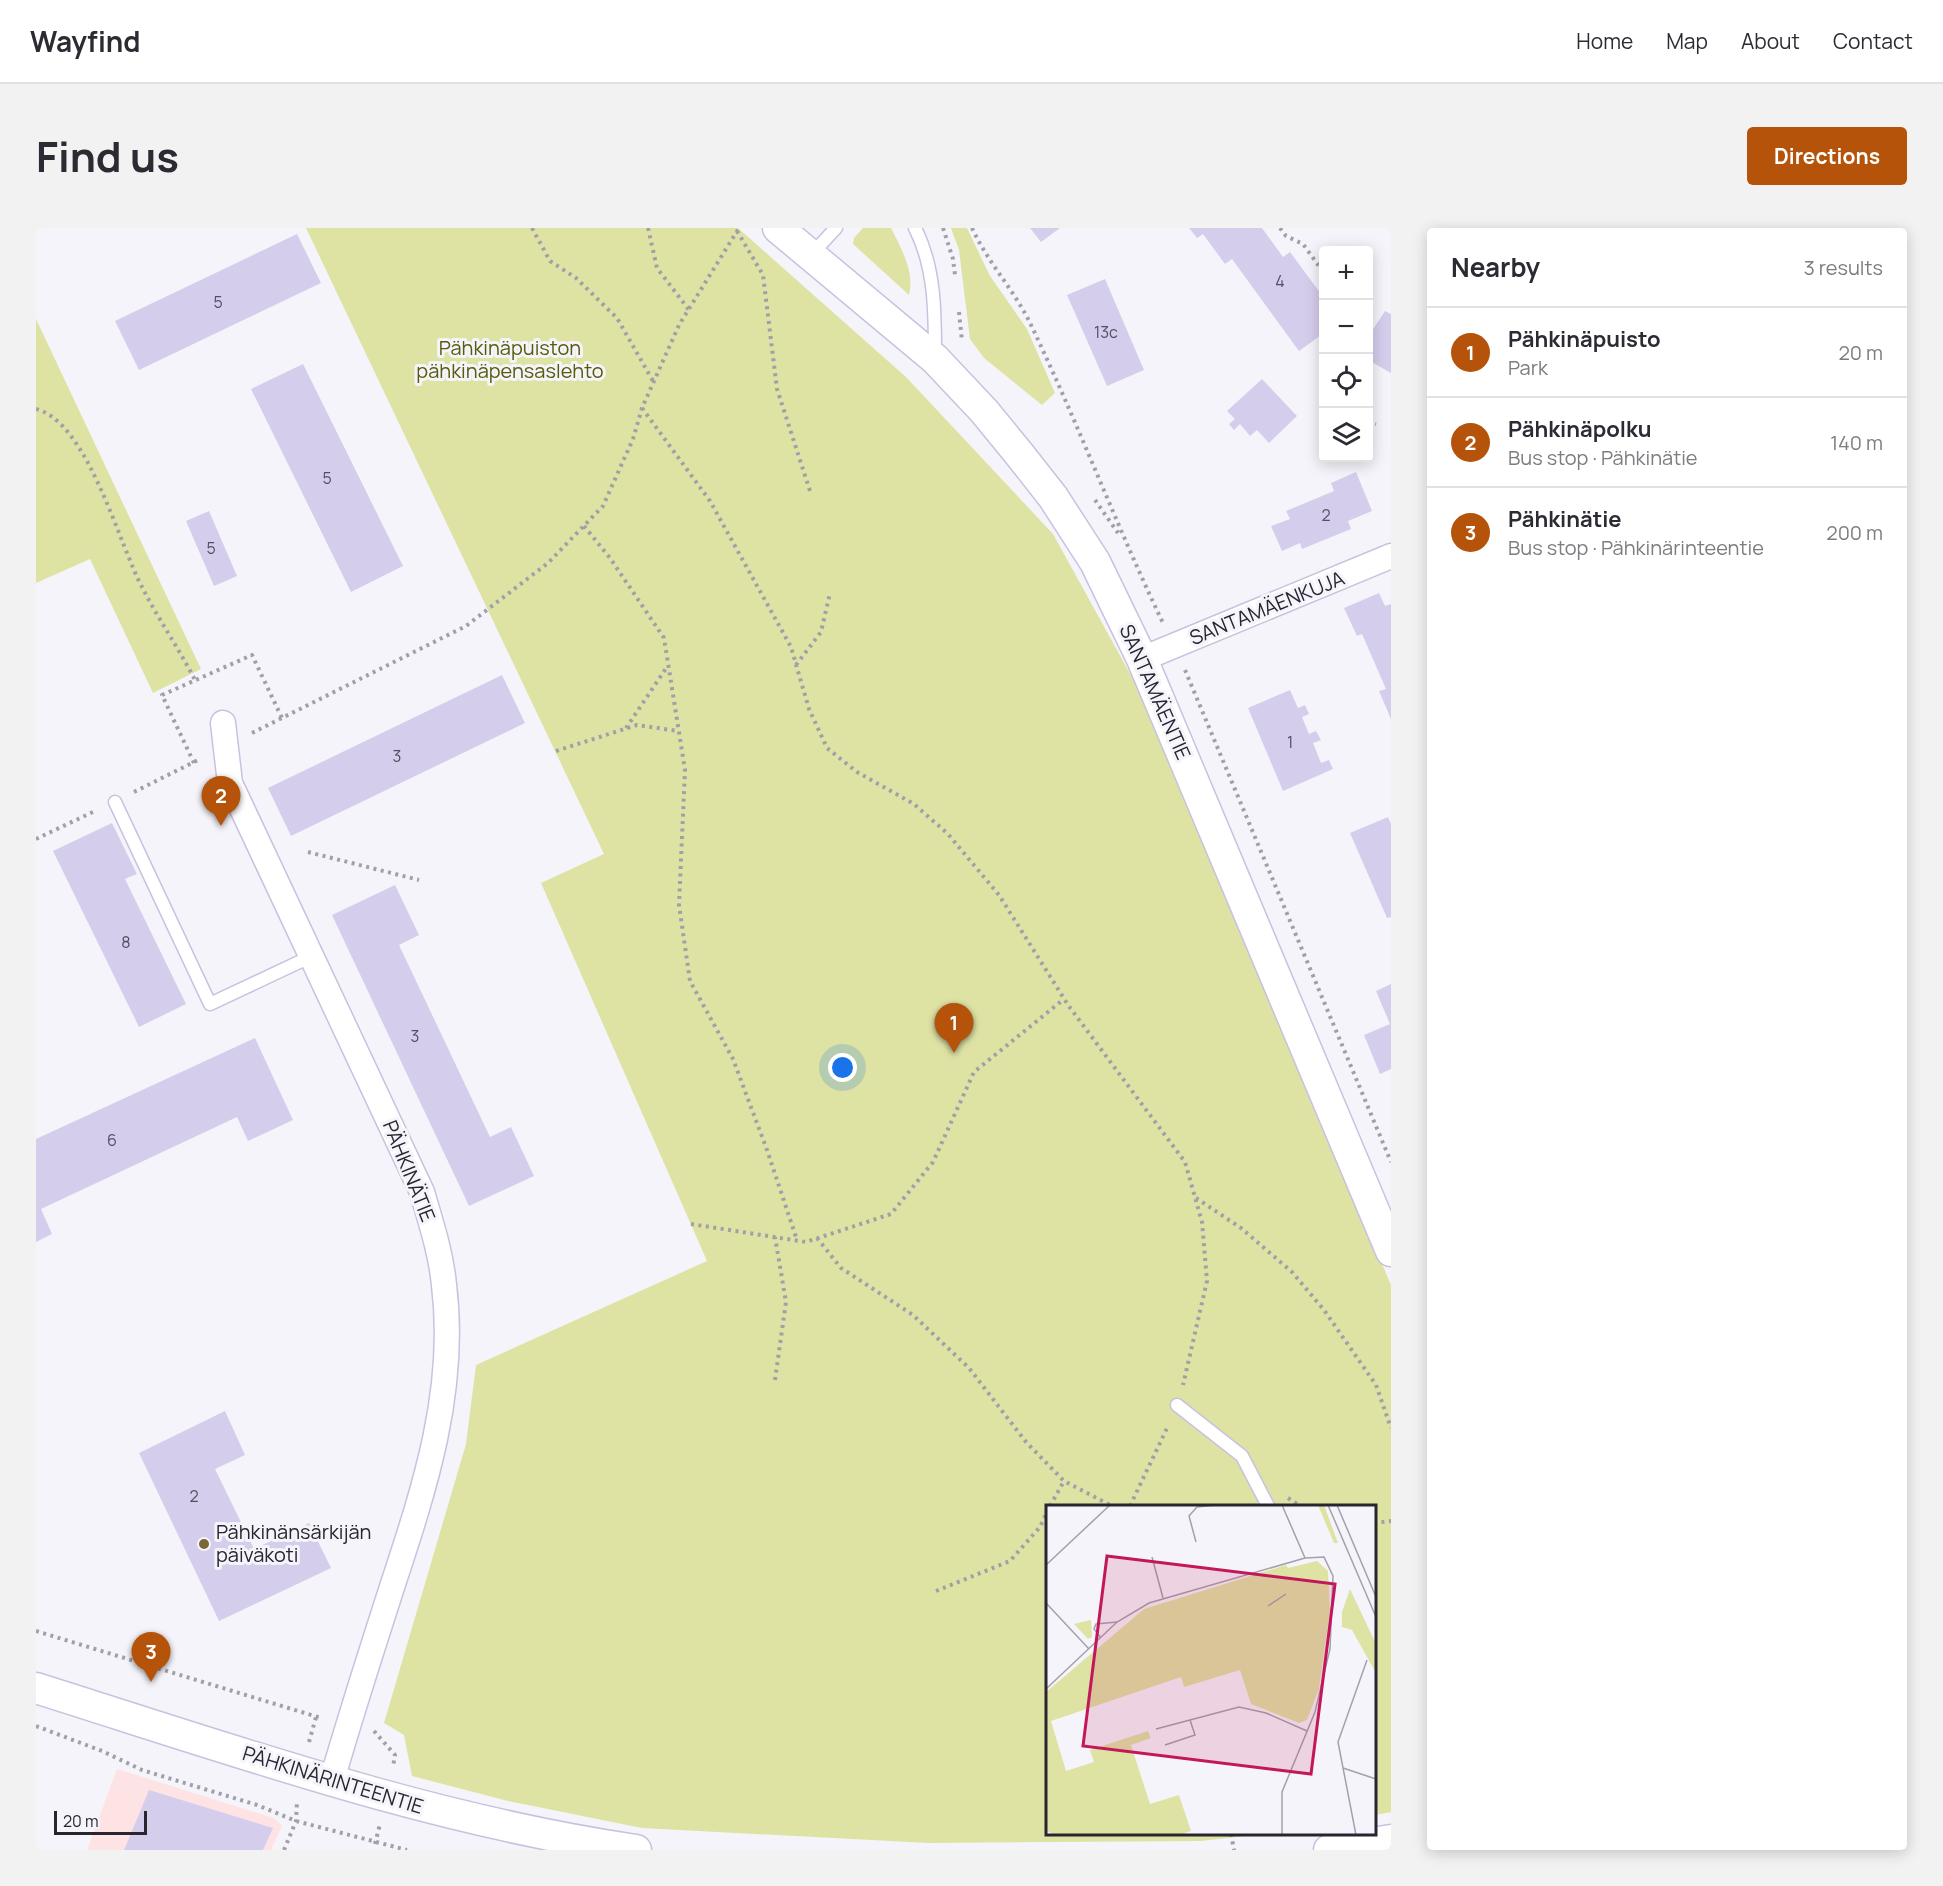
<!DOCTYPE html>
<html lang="en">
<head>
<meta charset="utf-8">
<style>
  :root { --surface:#fff; --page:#f2f2f3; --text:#2b2b33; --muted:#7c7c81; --line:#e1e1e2; --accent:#b45309 }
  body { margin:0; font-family:Manrope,sans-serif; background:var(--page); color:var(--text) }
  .controls { position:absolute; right:18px; top:18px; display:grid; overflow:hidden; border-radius:6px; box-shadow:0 3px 15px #0003 }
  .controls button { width:54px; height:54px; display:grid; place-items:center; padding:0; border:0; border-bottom:2px solid var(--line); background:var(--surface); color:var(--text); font:30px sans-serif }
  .scale { position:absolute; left:18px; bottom:15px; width:93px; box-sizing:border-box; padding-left:6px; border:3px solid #282530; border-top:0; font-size:16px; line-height:21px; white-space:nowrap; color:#282530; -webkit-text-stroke:4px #f5f4fa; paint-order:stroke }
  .you { position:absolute; left:807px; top:840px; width:21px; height:21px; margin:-15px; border:4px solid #fff; border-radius:50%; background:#1a73e8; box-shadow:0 0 0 9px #1a73e833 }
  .badge { display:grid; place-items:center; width:39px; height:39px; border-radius:50%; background:var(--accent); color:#fff; font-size:20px; font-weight:700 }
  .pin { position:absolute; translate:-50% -50px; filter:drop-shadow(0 2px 3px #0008) }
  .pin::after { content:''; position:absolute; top:32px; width:21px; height:18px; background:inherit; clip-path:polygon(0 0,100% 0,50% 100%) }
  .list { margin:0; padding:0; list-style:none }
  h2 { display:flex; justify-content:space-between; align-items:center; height:78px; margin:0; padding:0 24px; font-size:26px }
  h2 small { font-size:20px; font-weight:400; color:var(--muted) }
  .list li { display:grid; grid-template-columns:39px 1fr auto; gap:18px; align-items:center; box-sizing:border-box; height:90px; padding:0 24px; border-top:2px solid var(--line) }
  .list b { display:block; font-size:22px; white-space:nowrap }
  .list p { margin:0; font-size:20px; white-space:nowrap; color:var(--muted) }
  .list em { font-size:20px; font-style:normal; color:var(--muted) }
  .icon { flex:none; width:33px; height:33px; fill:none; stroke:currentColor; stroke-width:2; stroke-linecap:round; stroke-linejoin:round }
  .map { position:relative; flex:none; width:1355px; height:1622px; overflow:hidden; border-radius:6px }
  header { display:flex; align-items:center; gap:36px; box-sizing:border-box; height:84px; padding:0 30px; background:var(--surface); border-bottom:2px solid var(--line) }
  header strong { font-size:28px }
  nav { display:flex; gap:33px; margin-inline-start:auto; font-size:21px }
  .intro { display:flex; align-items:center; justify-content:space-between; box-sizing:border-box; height:144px; padding:0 36px }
  h1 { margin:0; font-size:42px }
  .button { padding:15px 27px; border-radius:6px; background:var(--accent); color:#fff; font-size:21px; font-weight:700 }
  main { display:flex; gap:36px; padding:0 36px }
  aside { flex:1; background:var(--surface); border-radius:6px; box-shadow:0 3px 15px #0003 }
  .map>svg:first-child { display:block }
  .commercial { fill:#fee3e4 }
  .green { fill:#dee3a4 }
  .building { fill:#d5cdec }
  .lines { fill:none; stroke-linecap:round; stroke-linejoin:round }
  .service-casing { stroke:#cac1e0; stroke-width:15 }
  .minor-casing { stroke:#cac1e0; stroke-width:27 }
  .tertiary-casing { stroke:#cac1e0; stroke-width:33 }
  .path { stroke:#a1a0a8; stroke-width:4; stroke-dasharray:3 4.5; stroke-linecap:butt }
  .service { stroke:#fff; stroke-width:12 }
  .minor { stroke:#fff; stroke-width:24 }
  .tertiary { stroke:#fff; stroke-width:30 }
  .poi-dot { fill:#796735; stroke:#f5f4fa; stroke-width:2 }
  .labels { text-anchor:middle; stroke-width:6; stroke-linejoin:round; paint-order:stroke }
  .number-label { font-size:16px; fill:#534f5f }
  .park-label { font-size:20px; fill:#585b0c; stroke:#f5f4fa }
  .street-label { font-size:20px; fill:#282530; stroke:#f5f4fa }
  .poi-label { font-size:20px; fill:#282530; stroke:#f5f4fa; text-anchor:start }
  .inset-road { fill:none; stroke:#a3a1a9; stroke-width:1.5 }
  .view { fill:#c2185b; fill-opacity:0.15; stroke:#c2185b; stroke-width:3 }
  .inset-edge { fill:none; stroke:#282530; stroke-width:3 }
</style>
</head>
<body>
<header>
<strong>Wayfind</strong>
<nav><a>Home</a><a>Map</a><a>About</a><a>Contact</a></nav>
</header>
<div class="intro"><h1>Find us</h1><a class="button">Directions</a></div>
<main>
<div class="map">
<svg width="1355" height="1622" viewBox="0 0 1355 1622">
  <rect width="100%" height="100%" fill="#f5f4fa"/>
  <path class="commercial" d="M81 1541 238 1590 246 1598 235 1622H51Z"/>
  <path class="green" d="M270 0H702L870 149 1017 306 1097 451 1355 1057V1584L1339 1587 1338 1278H1011V1606H1228L1165 1613 892 1615 606 1600 472 1573 376 1548 368 1507 348 1495 430 1216 440 1137 671 1033 505 655 568 626Z
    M827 0H855C865 20 879 44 873 67L817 16 818 10Z
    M915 0H931L954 48 991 101 1019 165 1006 177 948 130 934 111 923 22Z
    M0 91 165 441 117 465 54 331 0 355Z"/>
  <path class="building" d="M994 0H1024L1005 14Z
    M1153 0H1226L1247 29 1254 24 1288 70V105L1263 123 1196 31 1189 36 1167 6 1161 10Z
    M261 6 285 55 103 142 79 93Z
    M1069 51 1108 142 1071 158 1031 67Z
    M1349 83 1355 86V145L1332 132V109Z
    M267 136 367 338 315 364 215 161Z
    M1226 151 1261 188 1233 215 1221 202 1214 208 1204 196 1198 202 1193 196 1199 191 1191 183Z
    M1320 244 1336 283 1312 293 1315 301 1266 321 1264 315 1246 323 1235 298 1254 291 1250 283 1298 263 1295 255Z
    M173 283 201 348 178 358 150 293Z
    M1343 365 1349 378 1355 376V491L1343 463 1350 461 1326 406 1321 408 1308 380Z
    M466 447 489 495 255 608 232 560Z
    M1254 462 1262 480 1269 477 1273 486 1266 489 1273 506 1280 503 1285 512 1277 515 1285 535 1293 532 1297 541 1247 563 1212 480Z
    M1352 589 1355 596V689L1351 690 1314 605Z
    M76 595 101 646 89 651 150 776 103 799 17 623Z
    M359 657 383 707 363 717 454 909 475 899 498 948 433 978 296 687Z
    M1355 756V841L1344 846 1328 807 1354 796 1340 763Z
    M219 810 257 892 212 913 201 889 5 981 16 1006 0 1014V911Z
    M189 1183 209 1227 179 1241 218 1321 273 1295 295 1340 183 1393 103 1225Z
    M113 1562 237 1600 227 1622H88Z"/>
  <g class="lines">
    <defs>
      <path id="service" d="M879 0C899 39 899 84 899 127
        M774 28 800 0
        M79 574 174 776 276 728
        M1141 1177 1206 1228 1232 1278"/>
      <path id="minor" d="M1106 431 1355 328
        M187 495 194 555 386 964C395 995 405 1025 408 1057 421 1161 389 1259 357 1356 336 1421 315 1486 296 1552"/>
      <path id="tertiary" d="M742 0 899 131 948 183 984 227 1017 269 1059 334 1106 431 1355 1023
        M0 1460C197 1522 395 1592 600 1622
        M1293 1622 1355 1612"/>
    </defs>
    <use href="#service" class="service-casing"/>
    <use href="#minor" class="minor-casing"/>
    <use href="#tertiary" class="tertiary-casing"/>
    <path class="path" d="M496 0 514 33 540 50 581 90 617 153
      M612 0 621 40 653 82
      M907 0 917 31 919 47
      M936 0C952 35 979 63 995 97 1042 195 1080 297 1127 395
      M1244 0 1250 8 1267 16 1288 45
      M701 3 727 47 741 161 774 263
      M923 84 926 113
      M606 180 674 273 755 419 773 481 791 520 821 544 878 576 912 606 963 667 1032 777 1149 934 1166 994 1171 1053 1147 1157
      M0 181C52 194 83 317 107 361 123 392 143 421 159 452
      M1332 194 1340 196
      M1059 272 1082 305
      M548 298 574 330 628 410 649 542 643 677 654 753 697 831 731 922 761 1012
      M760 437 785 404 794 365
      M1149 442 1355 934
      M590 500 631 439
      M216 505 430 398 512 335 567 278 597 211 606 180 643 97 703 0
      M520 523 601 497 642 503
      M158 535 126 467 216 427 246 490
      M98 564 164 531
      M0 611 59 583
      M272 624 383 652
      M1160 970 1205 1000 1256 1044 1288 1082 1340 1157 1355 1200
      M655 996 770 1014 855 986 897 934 938 844 1028 771
      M781 1010 805 1040 877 1087 933 1140 990 1214 1028 1253 1076 1278
      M739 1152 750 1074 739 1009
      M1252 1270 1264 1278
      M1014 1278 1028 1253
      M1094 1278 1132 1198
      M1338 1295 1355 1293
      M900 1363 974 1333 1004 1299 1011 1284
      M0 1403 285 1490
      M0 1498 66 1523 106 1542 221 1577 260 1593 371 1622
      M338 1503 359 1527 357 1539
      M273 1514 280 1489
      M1195 1606 1198 1622
      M339 1616 344 1596
      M248 1622 260 1593 261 1574"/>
    <use href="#service" class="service"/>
    <use href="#minor" class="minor"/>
    <use href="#tertiary" class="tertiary"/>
  </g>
  <circle class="poi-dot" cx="168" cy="1316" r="6"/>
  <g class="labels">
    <g class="number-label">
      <text x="1244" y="59">4</text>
      <text x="182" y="80">5</text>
      <text x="1070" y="110">13c</text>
      <text x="291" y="256">5</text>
      <text x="1290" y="293">2</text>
      <text x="175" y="326">5</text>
      <text x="1254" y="520">1</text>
      <text x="361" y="534">3</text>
      <text x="90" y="720">8</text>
      <text x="379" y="814">3</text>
      <text x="76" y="918">6</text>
      <text x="158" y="1274">2</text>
    </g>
    <g class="park-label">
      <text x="474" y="127">Pähkinäpuiston<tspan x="474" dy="23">pähkinäpensaslehto</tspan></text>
    </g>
    <g class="street-label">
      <text transform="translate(1231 380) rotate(-22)" y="7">SANTAMÄENKUJA</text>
      <text transform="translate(1119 464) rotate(66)" y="7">SANTAMÄENTIE</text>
      <text transform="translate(373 943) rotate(68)" y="7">PÄHKINÄTIE</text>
      <text transform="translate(297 1552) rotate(17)" y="7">PÄHKINÄRINTEENTIE</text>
    </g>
    <g class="poi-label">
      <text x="180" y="1311">Pähkinänsärkijän<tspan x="180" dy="23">päiväkoti</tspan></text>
    </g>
  </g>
  <g transform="translate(1010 1277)">
    <rect width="330" height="330" fill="#f5f4fa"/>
    <path d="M272 0H278L292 38H288ZM271 56 282 66 284 105 273 184 261 215 253 218 205 199 194 165 138 182 135 172 5 216 20 266 48 257 44 245 102 226 105 233 85 240 104 299 133 290 145 326 133 330H8L0 325V187L98 104 240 60 242 63ZM304 84 330 139V168L306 125 296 122V107ZM45 115 46 132 42 134 28 119Z" fill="#dee3a4"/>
    <path class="inset-road" d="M236 0 259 53M282 0 330 112M291 0 330 92M150 37 143 11 151 2 170 0M106 52 117 93M0 60 64 0M0 98 43 144M222 101 240 89M55 133 48 124 50 119 71 117M0 184 71 117 103 98 259 53 278 52 287 71 284 144 269 207 236 287V330M110 224 193 202 220 208 261 226M119 240 149 230 144 215M297 263 330 274M310 330 292 237 321 155"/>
    <path class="view" d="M61 51 289 79 265 269 37 241Z"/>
    <rect width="330" height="330" class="inset-edge"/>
  </g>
</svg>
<div class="controls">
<button>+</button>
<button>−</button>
<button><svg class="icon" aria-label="locate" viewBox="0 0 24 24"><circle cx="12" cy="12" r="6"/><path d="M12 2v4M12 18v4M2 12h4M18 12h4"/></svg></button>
<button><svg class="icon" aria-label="layers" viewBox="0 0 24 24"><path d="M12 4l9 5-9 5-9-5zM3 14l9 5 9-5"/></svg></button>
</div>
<div class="scale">20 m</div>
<div class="you"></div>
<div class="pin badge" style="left:918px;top:825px">1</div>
<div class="pin badge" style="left:185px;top:598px">2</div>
<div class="pin badge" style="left:115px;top:1454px">3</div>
</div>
<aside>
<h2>Nearby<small>3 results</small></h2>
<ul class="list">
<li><span class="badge">1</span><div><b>Pähkinäpuisto</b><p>Park</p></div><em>20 m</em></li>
<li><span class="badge">2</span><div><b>Pähkinäpolku</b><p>Bus stop · Pähkinätie</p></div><em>140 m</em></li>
<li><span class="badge">3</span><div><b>Pähkinätie</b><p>Bus stop · Pähkinärinteentie</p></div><em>200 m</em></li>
</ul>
</aside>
</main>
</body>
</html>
